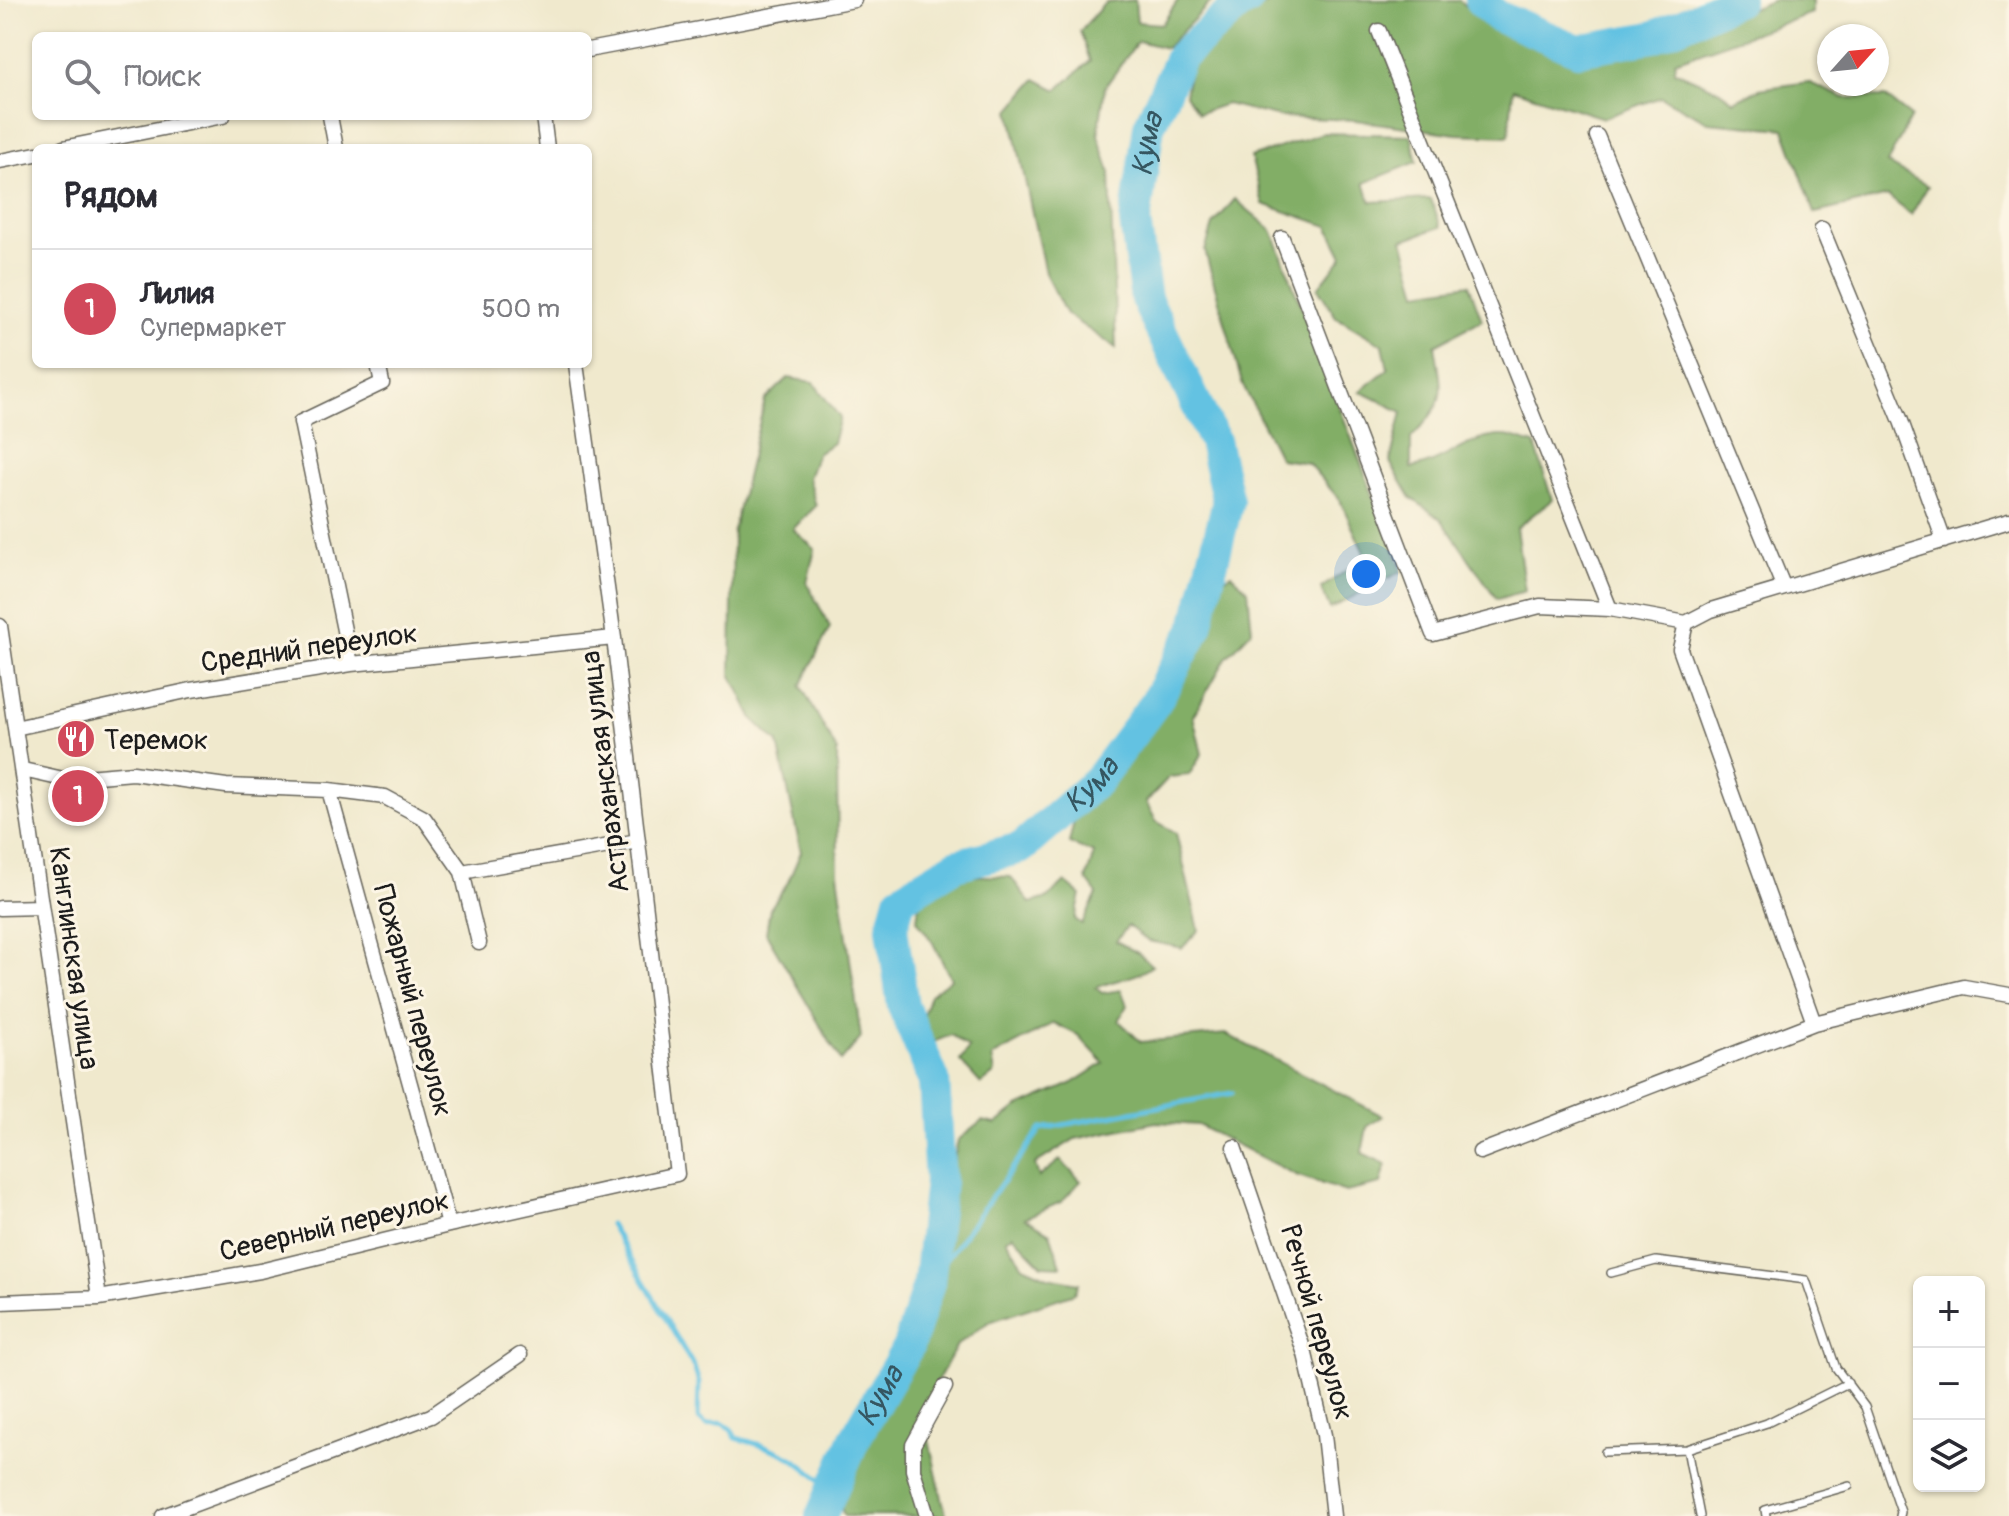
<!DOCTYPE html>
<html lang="ru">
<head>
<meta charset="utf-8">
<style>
  :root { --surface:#fff; --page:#f2f2f3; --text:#2b2b33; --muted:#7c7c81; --line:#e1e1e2; --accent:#d1495b }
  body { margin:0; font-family:Pangolin,sans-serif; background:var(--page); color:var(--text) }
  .controls { position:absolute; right:24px; bottom:24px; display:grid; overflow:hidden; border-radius:12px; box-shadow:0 2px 6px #0004 }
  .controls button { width:72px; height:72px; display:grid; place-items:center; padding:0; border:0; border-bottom:2px solid var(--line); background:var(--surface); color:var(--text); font:40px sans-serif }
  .compass { position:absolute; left:1817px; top:24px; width:72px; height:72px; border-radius:50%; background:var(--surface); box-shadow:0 2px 6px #0004; rotate:63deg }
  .you { position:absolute; left:1366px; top:574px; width:28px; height:28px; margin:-20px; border:6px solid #fff; border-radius:50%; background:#1a73e8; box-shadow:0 0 0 12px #1a73e833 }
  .badge { display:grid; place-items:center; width:52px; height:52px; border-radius:50%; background:var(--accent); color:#fff; font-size:26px; font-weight:700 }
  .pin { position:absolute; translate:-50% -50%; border:4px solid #fff; box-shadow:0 2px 8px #0006 }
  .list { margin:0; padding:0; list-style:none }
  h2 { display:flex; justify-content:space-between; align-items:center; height:104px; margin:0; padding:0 32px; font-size:34px }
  h2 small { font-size:26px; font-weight:400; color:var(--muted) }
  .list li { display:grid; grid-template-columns:52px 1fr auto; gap:24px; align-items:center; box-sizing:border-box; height:120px; padding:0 32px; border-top:2px solid var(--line) }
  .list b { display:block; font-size:30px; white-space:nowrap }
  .list p { margin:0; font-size:26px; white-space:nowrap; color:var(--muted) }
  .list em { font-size:26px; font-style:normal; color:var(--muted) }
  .icon { flex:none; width:44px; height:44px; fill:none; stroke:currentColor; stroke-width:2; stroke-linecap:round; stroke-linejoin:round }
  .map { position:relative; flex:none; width:2009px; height:1516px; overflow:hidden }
  .search { position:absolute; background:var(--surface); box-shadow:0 2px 6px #0004; left:32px; top:32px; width:560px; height:88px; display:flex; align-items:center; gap:20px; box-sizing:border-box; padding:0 28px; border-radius:12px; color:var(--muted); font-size:30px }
  .panel { position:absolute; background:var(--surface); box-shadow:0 2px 6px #0004; left:32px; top:144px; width:560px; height:224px; border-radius:12px }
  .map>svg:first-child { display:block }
  .forest { fill:#82ae66; stroke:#4f6541; stroke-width:2 }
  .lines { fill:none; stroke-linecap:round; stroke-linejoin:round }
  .stream { stroke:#64c2e2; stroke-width:5 }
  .river { stroke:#64c2e2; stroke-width:32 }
  .service-casing { stroke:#66645a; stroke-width:10 }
  .minor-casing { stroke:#66645a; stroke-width:17 }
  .service { stroke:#fff; stroke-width:7 }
  .minor { stroke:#fff; stroke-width:14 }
  .labels { text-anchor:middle; stroke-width:6; stroke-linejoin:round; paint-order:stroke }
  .street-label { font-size:28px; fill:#1c1c1c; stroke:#fcf5e5 }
  .poi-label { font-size:28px; fill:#1c1c1c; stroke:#fcf5e5; text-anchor:start }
  .water-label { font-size:30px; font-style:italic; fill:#355661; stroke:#fcf5e5 }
</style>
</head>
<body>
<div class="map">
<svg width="2009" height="1516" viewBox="0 0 2009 1516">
  <rect width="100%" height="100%" fill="#fcf5e5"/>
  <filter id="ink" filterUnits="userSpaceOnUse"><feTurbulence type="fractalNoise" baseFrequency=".0125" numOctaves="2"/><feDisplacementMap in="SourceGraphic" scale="16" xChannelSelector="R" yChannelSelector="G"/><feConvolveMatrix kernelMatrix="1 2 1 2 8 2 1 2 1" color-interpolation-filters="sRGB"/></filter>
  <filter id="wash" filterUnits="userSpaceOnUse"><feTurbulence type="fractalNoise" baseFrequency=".006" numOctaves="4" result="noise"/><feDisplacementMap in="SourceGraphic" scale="32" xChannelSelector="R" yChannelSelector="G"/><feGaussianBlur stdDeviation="1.8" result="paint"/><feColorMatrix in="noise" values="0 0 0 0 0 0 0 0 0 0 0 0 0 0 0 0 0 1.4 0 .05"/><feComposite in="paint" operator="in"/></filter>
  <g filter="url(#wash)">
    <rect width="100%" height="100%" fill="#f0e9cd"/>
    <path class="forest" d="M1135 0 1137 22 1162 24 1178 0H1213L1166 48 1138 41 1105 87 1098 135 1110 172 1116 348 1066 314 1045 273 1010 110 1036 79 1057 90 1090 61 1080 31 1105 3Z
      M1277 0H1459L1484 23 1578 61 1662 46 1774 0H1812V13L1675 61V71L1718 90 1734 101 1759 89 1808 82 1844 98 1885 97 1911 117 1887 163 1928 186 1911 215 1888 196 1815 213 1784 129 1708 122 1661 97 1603 118 1513 89 1509 136 1456 134 1355 120 1280 117 1226 104 1199 113 1185 95 1191 62 1253 11Z
      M1323 133 1411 135 1417 162 1364 183 1371 202 1431 199 1441 227 1403 240 1418 292 1469 284 1482 320 1435 345C1443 396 1448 399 1411 438V468C1443 464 1471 434 1505 436 1515 437 1526 442 1535 444L1552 500 1516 528 1525 591 1497 599 1441 519 1411 498 1390 462 1402 412 1360 391 1388 369 1383 345 1336 317 1318 288 1343 256 1328 226 1263 204 1251 157Z
      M1235 199 1272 230 1402 571 1330 609 1321 588 1366 557 1340 500 1308 463 1280 459 1242 383 1205 251 1213 225Z
      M788 378 813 382 840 418 833 443 817 454 808 478 816 506 793 529 815 549 807 583 830 627 801 686 837 751 838 873 861 1038 841 1061 766 933 770 909 788 882 801 852 778 743 753 719 731 674 733 531 765 400Z
      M1231 574 1248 590 1252 631 1226 658 1193 716 1202 754 1189 775 1169 777 1146 802 1156 821 1176 833 1199 930 1182 948 1148 941 1128 926 1116 941 1138 953 1152 966C1133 980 1117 978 1096 988L1102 993 1121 990 1127 1005 1119 1021 1141 1042 1226 1034 1383 1116 1367 1127 1362 1153 1386 1164 1381 1184 1346 1192 1296 1175 1198 1125 1156 1122 1075 1139 1035 1164 1039 1177 1060 1160 1081 1181 1061 1202 1025 1218 1050 1233 1061 1266 1042 1265 1013 1235 1006 1239 1023 1266 1048 1277 1079 1283 1075 1293 989 1322 957 1345 922 1409 946 1516H844L841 1508 862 1451 917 1350 936 1288 951 1218 950 1178 958 1140 982 1121 996 1124 1018 1107 1073 1083 1104 1063 1078 1035 1054 1023 992 1057 995 1073 981 1084 960 1061 969 1048 951 1035 933 1042 920 1024 930 995 951 979 933 943 917 920 919 904 960 875 1011 877 1030 903 1048 898 1065 882 1081 895 1075 919 1082 924 1097 894 1086 879 1094 853 1069 843 1074 821 1165 711 1204 641 1218 582Z"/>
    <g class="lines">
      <path class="stream" d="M610 1224 694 1367 699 1383 698 1418 707 1425 722 1423 731 1429 736 1438C785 1451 795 1456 832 1491
        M929 1283 1041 1129 1232 1093"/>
      <g class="river">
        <path d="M1480 0 1497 16 1578 50 1653 37 1738 0"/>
        <path id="s1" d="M821 1516 854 1440 908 1347 929 1283 940 1182 934 1080 903 1006 892 928 900 899 956 865 1021 848 1097 781 1155 703 1197 626 1228 501 1214 441 1146 299 1135 221 1149 126 1181 56 1239 5 1248 0"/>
      </g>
    </g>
  </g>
  <g filter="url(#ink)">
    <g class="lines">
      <defs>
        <path id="service" d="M1611 1273 1656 1261 1806 1280 1836 1368 1865 1407 1901 1512 1900 1516
          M1687 1449 1767 1423 1848 1383
          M1605 1452 1687 1449 1700 1516
          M1766 1516 1765 1510 1849 1486"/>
        <path id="minor" d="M1379 31 1610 609 1686 623
          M588 50 854 0
          M330 116 336 148
          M543 116 547 148
          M1597 136 1784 588
          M63 148 223 116
          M0 161 36 154
          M1822 229 1901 421 1944 541
          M1282 238 1433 634 1540 606 1610 609
          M0 626 99 1298
          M351 664 301 422 382 383 378 364
          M15 728 191 690 351 664 614 638
          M23 770 63 779 133 773 226 786 329 790 385 797 424 818 462 872 638 841
          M329 790 449 1225
          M462 872 479 943
          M0 908 41 907
          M1814 1023 1680 649 1686 623 1711 610 2009 521
          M1234 1147 1305 1354 1324 1435 1333 1516
          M1480 1152 1814 1023 1964 987 2009 995
          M0 1302 99 1298 260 1271 449 1225 677 1174 614 638 576 364
          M163 1516 431 1416 520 1355
          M927 1516 913 1470V1445L945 1387"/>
      </defs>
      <use href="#service" class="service-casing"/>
      <use href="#minor" class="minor-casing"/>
      <use href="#service" class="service"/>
      <use href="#minor" class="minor"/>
    </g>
  </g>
  <defs>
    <symbol id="restaurant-disc" viewBox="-11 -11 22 22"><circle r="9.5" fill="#d1495b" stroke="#fcf5e5"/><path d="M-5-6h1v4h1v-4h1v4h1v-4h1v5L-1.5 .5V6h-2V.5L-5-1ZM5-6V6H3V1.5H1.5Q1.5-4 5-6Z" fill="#fff"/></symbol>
  </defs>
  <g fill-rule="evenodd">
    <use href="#restaurant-disc" x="54" y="717" width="44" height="44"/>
  </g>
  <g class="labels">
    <g class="street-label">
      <text transform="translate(309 647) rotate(-8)" y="10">Средний переулок</text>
      <text transform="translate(604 772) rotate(-97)" y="10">Астраханская улица</text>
      <text transform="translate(75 958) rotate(82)" y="10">Канглинская улица</text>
      <text transform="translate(414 1000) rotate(75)" y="10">Пожарный переулок</text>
      <text transform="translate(334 1225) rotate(-13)" y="10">Северный переулок</text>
      <text transform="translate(1318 1322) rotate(74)" y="10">Речной переулок</text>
    </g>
    <g class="poi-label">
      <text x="104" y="749">Теремок</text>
    </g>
    <g class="water-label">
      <text dy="10" stroke="none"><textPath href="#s1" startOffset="1574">Кума</textPath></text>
      <text dy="10" stroke="none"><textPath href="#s1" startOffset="878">Кума</textPath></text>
      <text dy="10" stroke="none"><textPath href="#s1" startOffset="134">Кума</textPath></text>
    </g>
  </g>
</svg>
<div class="controls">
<button>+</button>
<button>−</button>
<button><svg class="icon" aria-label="layers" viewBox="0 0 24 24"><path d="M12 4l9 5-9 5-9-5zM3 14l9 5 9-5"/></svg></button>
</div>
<svg class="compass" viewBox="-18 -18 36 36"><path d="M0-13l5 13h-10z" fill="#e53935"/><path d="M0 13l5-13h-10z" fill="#7c7c81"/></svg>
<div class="you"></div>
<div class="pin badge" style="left:78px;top:796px">1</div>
<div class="search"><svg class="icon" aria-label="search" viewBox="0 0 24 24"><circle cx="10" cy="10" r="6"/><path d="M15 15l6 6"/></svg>Поиск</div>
<section class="panel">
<h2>Рядом<small></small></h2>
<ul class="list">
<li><span class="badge">1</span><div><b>Лилия</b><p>Супермаркет</p></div><em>500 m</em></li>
</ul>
</section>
</div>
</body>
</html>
